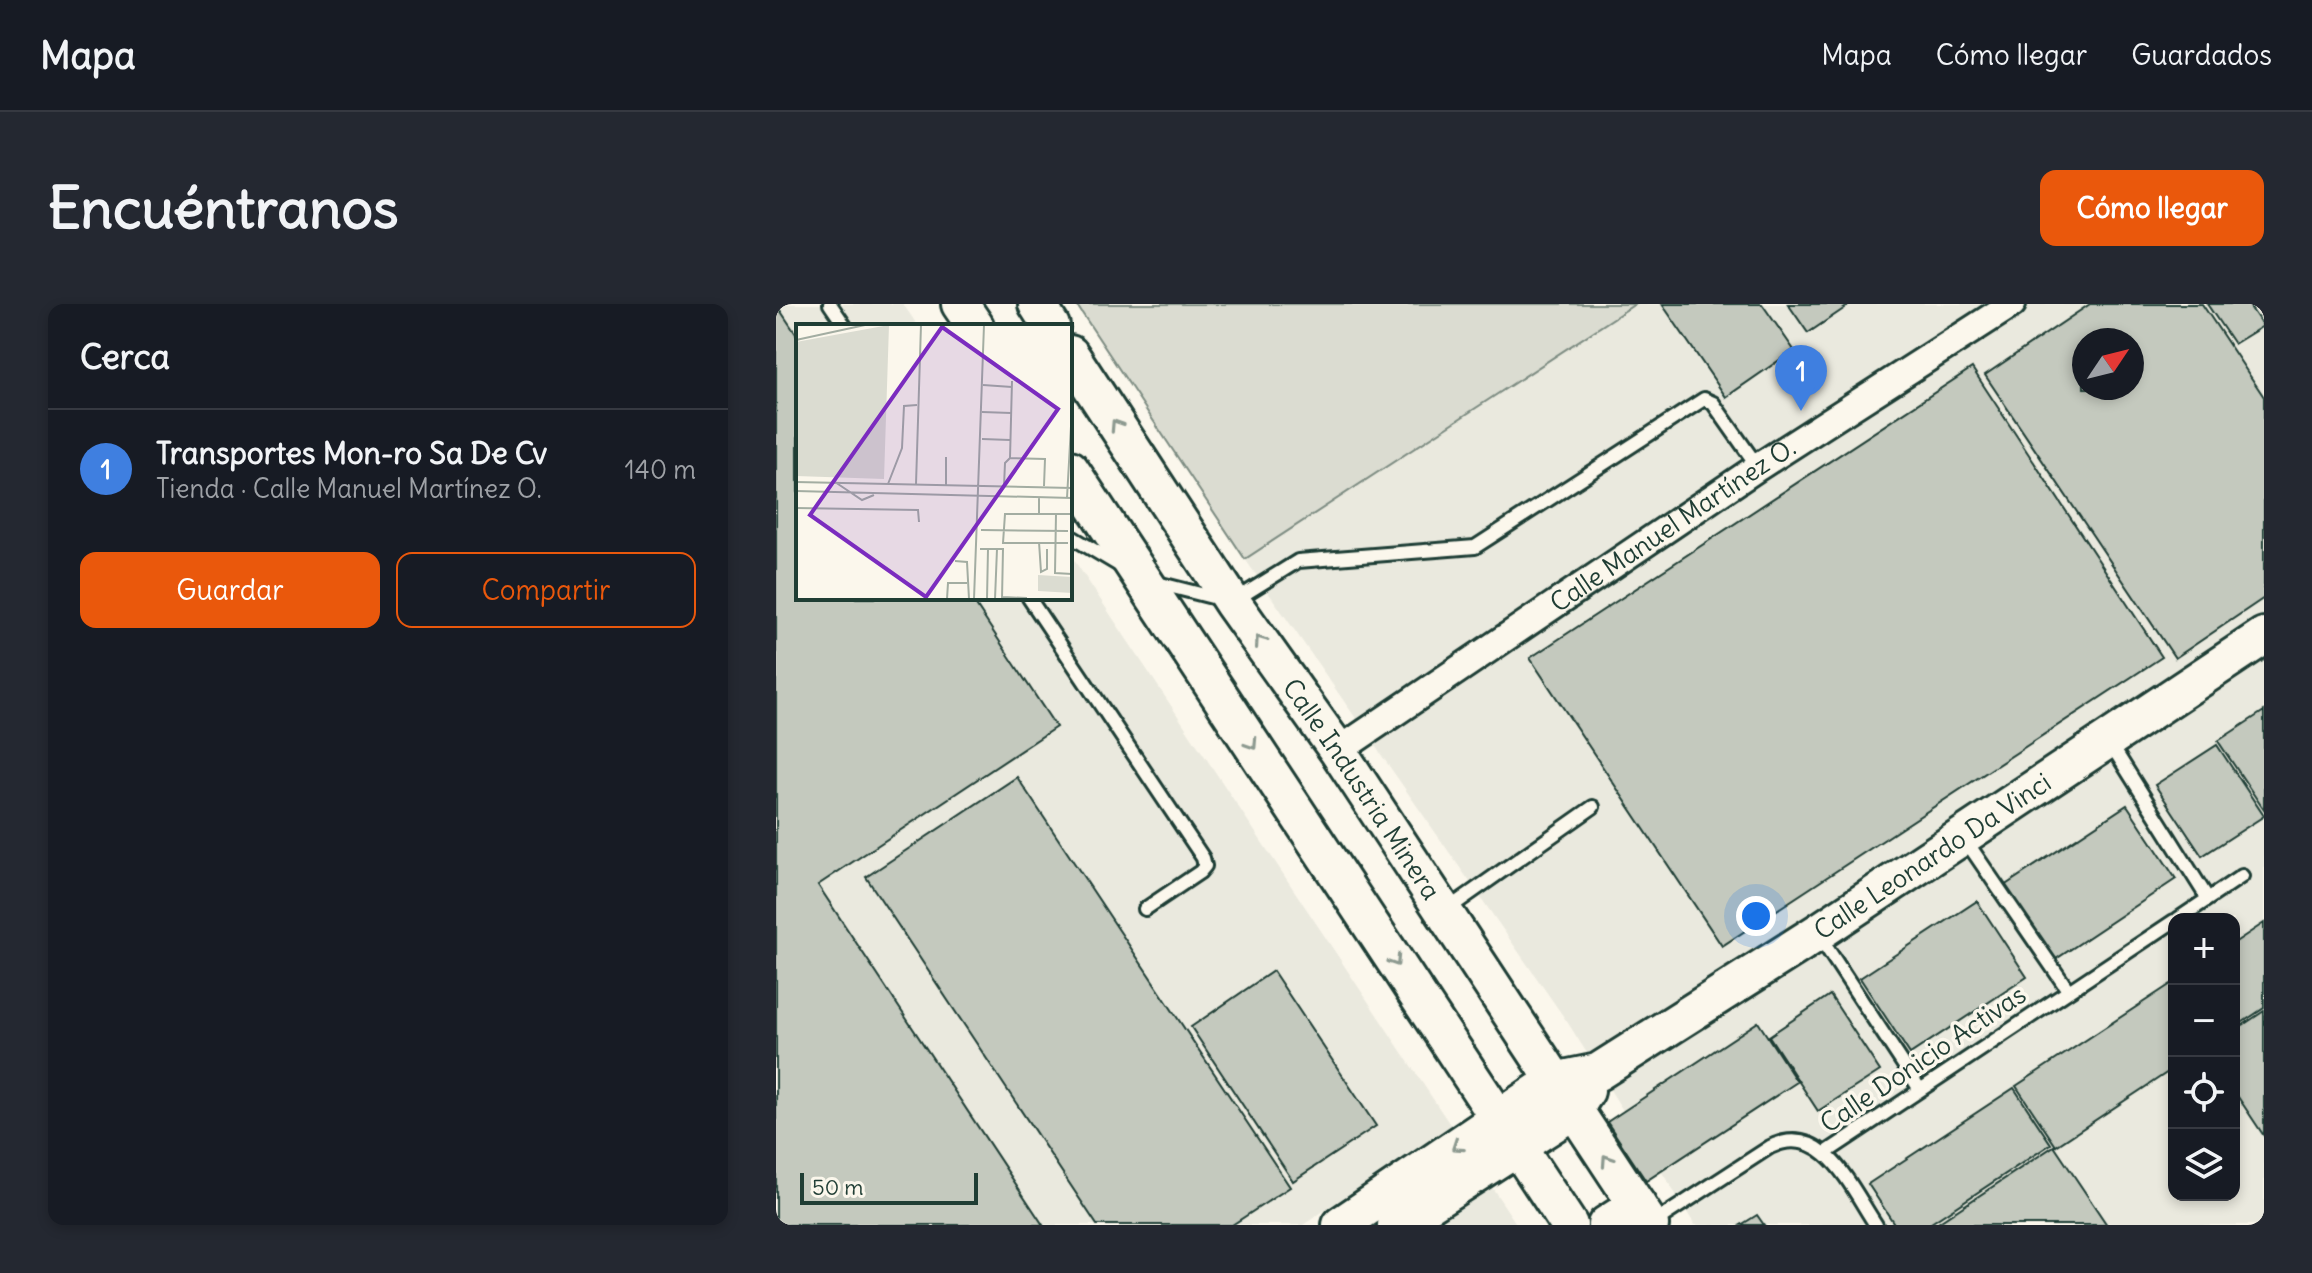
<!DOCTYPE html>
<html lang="es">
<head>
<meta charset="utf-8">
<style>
  :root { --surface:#171b24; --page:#242831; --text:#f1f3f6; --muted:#9ea1a6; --line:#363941; --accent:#ea580c }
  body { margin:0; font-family:Delius,sans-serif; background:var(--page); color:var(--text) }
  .controls { position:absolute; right:24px; bottom:24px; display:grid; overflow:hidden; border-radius:16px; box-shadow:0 4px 12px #0003 }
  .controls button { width:72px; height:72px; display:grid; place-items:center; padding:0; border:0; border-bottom:2px solid var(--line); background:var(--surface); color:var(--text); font:40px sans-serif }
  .compass { position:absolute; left:1296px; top:24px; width:72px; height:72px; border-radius:50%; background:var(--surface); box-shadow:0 4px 12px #0003; rotate:55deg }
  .scale { position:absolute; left:24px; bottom:20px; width:178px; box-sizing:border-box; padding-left:8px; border:4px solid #1f3d34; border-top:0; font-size:22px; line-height:28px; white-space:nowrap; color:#1f3d34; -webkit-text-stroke:6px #fbf7ec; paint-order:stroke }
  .you { position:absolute; left:980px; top:612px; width:28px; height:28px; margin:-20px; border:6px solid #fff; border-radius:50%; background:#1a73e8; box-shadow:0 0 0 12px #1a73e833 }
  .badge { display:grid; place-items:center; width:52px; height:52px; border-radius:50%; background:var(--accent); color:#fff; font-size:26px; font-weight:700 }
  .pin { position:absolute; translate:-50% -66px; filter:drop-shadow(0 2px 4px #0008) }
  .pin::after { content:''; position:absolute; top:42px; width:28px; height:24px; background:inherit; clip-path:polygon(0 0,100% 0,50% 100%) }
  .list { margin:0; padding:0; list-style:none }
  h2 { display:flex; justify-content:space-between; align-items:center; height:104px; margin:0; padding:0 32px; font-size:34px }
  h2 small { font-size:26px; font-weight:400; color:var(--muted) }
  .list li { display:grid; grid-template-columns:52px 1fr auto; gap:24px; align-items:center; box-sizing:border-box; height:120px; padding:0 32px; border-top:2px solid var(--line) }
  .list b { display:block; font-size:30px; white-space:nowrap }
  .list p { margin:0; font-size:26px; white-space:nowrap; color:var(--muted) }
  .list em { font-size:26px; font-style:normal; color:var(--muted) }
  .actions { display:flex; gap:16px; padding:24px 32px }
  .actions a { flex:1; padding:18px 0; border:2px solid var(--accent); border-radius:16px; text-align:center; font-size:28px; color:var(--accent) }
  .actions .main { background:var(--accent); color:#fff }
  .icon { flex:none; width:44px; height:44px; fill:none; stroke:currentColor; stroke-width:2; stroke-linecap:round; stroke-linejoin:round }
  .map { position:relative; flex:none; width:1488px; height:921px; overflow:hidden; border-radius:16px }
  header { display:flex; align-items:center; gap:48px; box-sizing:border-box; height:112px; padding:0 40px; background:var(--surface); border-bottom:2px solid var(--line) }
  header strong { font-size:38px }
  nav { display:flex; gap:44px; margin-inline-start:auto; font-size:28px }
  .intro { display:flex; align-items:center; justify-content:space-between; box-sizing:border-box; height:192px; padding:0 48px }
  h1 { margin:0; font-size:56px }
  .button { padding:20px 36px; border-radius:16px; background:var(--accent); color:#fff; font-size:28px; font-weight:700 }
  main { display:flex; gap:48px; padding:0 48px }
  aside { flex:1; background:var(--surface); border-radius:16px; box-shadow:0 4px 12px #0003 }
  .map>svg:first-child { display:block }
  .built { fill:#eae9de; fill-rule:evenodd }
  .green { fill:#dbdcd1; stroke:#7d8c82; stroke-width:2 }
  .building { fill:#c4c9be; stroke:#1f3d34; stroke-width:2; fill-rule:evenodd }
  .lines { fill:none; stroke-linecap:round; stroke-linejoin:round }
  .lane-casing { stroke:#1f3d34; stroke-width:18 }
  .street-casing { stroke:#1f3d34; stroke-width:32 }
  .secondary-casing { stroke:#1f3d34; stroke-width:42 }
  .lane { stroke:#fbf7ec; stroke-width:12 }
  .street { stroke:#fbf7ec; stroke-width:26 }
  .secondary { stroke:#fbf7ec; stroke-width:36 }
  .oneway { stroke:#8d9a90 }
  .labels { text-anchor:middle; stroke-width:7; stroke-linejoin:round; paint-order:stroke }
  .street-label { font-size:26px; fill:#1f3d34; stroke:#fbf7ec }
  .inset-road { fill:none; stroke:#a3ada2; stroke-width:2 }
  .view { fill:#7b2cbf; fill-opacity:0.15; stroke:#7b2cbf; stroke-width:4 }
  .inset-edge { fill:none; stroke:#1f3d34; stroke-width:4 }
</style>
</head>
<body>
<header>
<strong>Mapa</strong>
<nav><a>Mapa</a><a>Cómo llegar</a><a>Guardados</a></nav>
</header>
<div class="intro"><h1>Encuéntranos</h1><a class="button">Cómo llegar</a></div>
<main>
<aside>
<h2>Cerca<small></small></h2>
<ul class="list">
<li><span class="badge" style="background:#3f7fe0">1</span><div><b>Transportes Mon-ro Sa De Cv</b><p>Tienda · Calle Manuel Martínez O.</p></div><em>140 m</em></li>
</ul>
<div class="actions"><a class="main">Guardar</a><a>Compartir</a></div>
</aside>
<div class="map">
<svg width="1488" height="921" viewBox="0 0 1488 921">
  <rect width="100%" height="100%" fill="#fbf7ec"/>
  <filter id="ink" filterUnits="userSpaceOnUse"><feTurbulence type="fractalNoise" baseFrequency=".0125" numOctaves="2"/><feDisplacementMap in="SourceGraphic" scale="16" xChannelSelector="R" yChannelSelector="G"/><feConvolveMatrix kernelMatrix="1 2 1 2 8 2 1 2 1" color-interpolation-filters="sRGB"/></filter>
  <g filter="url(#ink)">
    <path class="built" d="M0 0H127L142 22H22V294H294V250L675 822 527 921H0Z
      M860 0H1488V921H919L792 719 469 255ZM1308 36H1356V84H1308ZM1398 615H1458V891H1398Z
      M715 882 741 921H656Z"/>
    <path class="green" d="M300 0H859L469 255Z"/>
    <path class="building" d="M0 0 22 33V294H195L280 423 42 581 267 921H0Z
      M886 0H986L1018 46 950 93Z
      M1012 0H1071L1072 2 1032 29Z
      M1314 0H1426L1488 93V294L1399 354 1209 71ZM1308 36H1356V84H1308Z
      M1431 0H1472L1487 22 1458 40Z
      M1196 64 1386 353 946 642 754 354Z
      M1488 407V506L1442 437Z
      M1441 441 1488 512 1426 552 1379 481Z
      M241 473 514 883 456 921H321L90 573Z
      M1351 501 1400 575 1277 657 1228 582Z
      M1201 597 1251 673 1134 750 1084 674Z
      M1488 619V704L1458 724V639Z
      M497 667 600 822 517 877 415 723Z
      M1398 678V764L1280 842 1240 782Z
      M1054 691 1104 767 1042 807 993 732Z
      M1488 707V832L1458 787V727Z
      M982 718 1021 778 870 877 831 818Z
      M1238 784 1275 840 1152 921H1119L1092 880Z
      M1278 842 1331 921H1159Z
      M981 911 988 921H965Z"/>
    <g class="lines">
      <defs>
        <path id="lane" d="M54 0 69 22
          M294 232 343 261
          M377 278 456 298 522 257 699 243 928 95 937 99 982 163
          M253 294 427 554 429 562 424 568 369 605
          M1334 439 1432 595
          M1188 534 1292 686
          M669 607 817 503
          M1402 615 1466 572
          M1043 632 1143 784
          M1051 848 1398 617
          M877 919 994 843C1048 817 1075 884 1100 921"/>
        <g id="street">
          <path id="s1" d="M562 447 982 163 1236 0"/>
        </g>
        <g id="secondary">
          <path d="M184 0 199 22"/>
          <path d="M261 0 275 22"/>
          <path id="s2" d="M294 50 456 298 562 447 874 921"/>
          <path d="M294 165 793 921"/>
          <path id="s3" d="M565 921 778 777 822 768 1041 629 1488 332"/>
          <path d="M620 921 797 807 810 787"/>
          <path d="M830 921 861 901"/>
        </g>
      </defs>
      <use href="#lane" class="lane-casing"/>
      <use href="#street" class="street-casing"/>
      <use href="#secondary" class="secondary-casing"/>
      <use href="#lane" class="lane"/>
      <use href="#street" class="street"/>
      <use href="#secondary" class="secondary"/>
    </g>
    <defs><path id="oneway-chevron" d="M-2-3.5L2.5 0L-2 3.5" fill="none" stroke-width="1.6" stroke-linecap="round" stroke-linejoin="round" transform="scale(2)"/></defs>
    <g class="oneway">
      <use href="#oneway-chevron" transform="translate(340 121) rotate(-123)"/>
      <use href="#oneway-chevron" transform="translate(484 337) rotate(-125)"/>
      <use href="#oneway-chevron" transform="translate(476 440) rotate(57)"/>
      <use href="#oneway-chevron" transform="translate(619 657) rotate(57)"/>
      <use href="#oneway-chevron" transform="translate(681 842) rotate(146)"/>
      <use href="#oneway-chevron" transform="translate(831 856) rotate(-124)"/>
    </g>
  </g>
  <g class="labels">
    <g class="street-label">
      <text dy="9" stroke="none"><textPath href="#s1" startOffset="404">Calle Manuel Martínez O.</textPath></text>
      <text dy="9" stroke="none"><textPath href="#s2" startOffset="524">Calle Industria Minera</textPath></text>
      <text dy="9" stroke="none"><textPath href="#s3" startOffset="700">Calle Leonardo Da Vinci</textPath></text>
      <text transform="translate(1147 755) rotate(-34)" y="9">Calle Donicio Activas</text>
    </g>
  </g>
  <g transform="translate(20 20)">
    <rect width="276" height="276" fill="#fbf7ec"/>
    <path d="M93 1 88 155 0 152V18ZM242 251 276 253V269L242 267Z" fill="#dbdcd1"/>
    <path class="inset-road" d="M0 16 69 1M187 61 216 63M186 88 215 89M186 115 214 116M150 133V161M214 134 249 135 248 162M0 158 276 164M39 158 66 176 78 171M92 160 106 124 108 82 121 81M120 160 125 1M208 162 209 139 214 134 216 57M0 167 276 174M243 174V190H209L207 219H272M271 174 276 84M0 184 122 186 123 198M243 190H276M260 190 259 249 276 250M185 206 272 207M243 218 245 248 251 245V225M184 225H207L206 275M159 237 171 238 173 275M206 273 231 274M151 275 152 259H171M178 275 188 1M191 275 192 225M199 275 201 225"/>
    <path class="view" d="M146 3 262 85 130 273 14 191Z"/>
    <rect width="276" height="276" class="inset-edge"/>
  </g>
</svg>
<div class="controls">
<button>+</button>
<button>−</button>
<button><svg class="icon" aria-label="locate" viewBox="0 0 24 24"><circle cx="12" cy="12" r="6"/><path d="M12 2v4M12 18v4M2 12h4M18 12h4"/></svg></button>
<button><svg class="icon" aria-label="layers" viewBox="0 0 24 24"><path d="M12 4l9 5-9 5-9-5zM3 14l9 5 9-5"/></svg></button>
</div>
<svg class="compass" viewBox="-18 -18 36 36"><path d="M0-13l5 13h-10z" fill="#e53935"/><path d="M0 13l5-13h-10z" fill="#9ea1a6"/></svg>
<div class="scale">50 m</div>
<div class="you"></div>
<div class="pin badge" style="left:1025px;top:107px;background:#3f7fe0">1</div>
</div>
</main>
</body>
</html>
